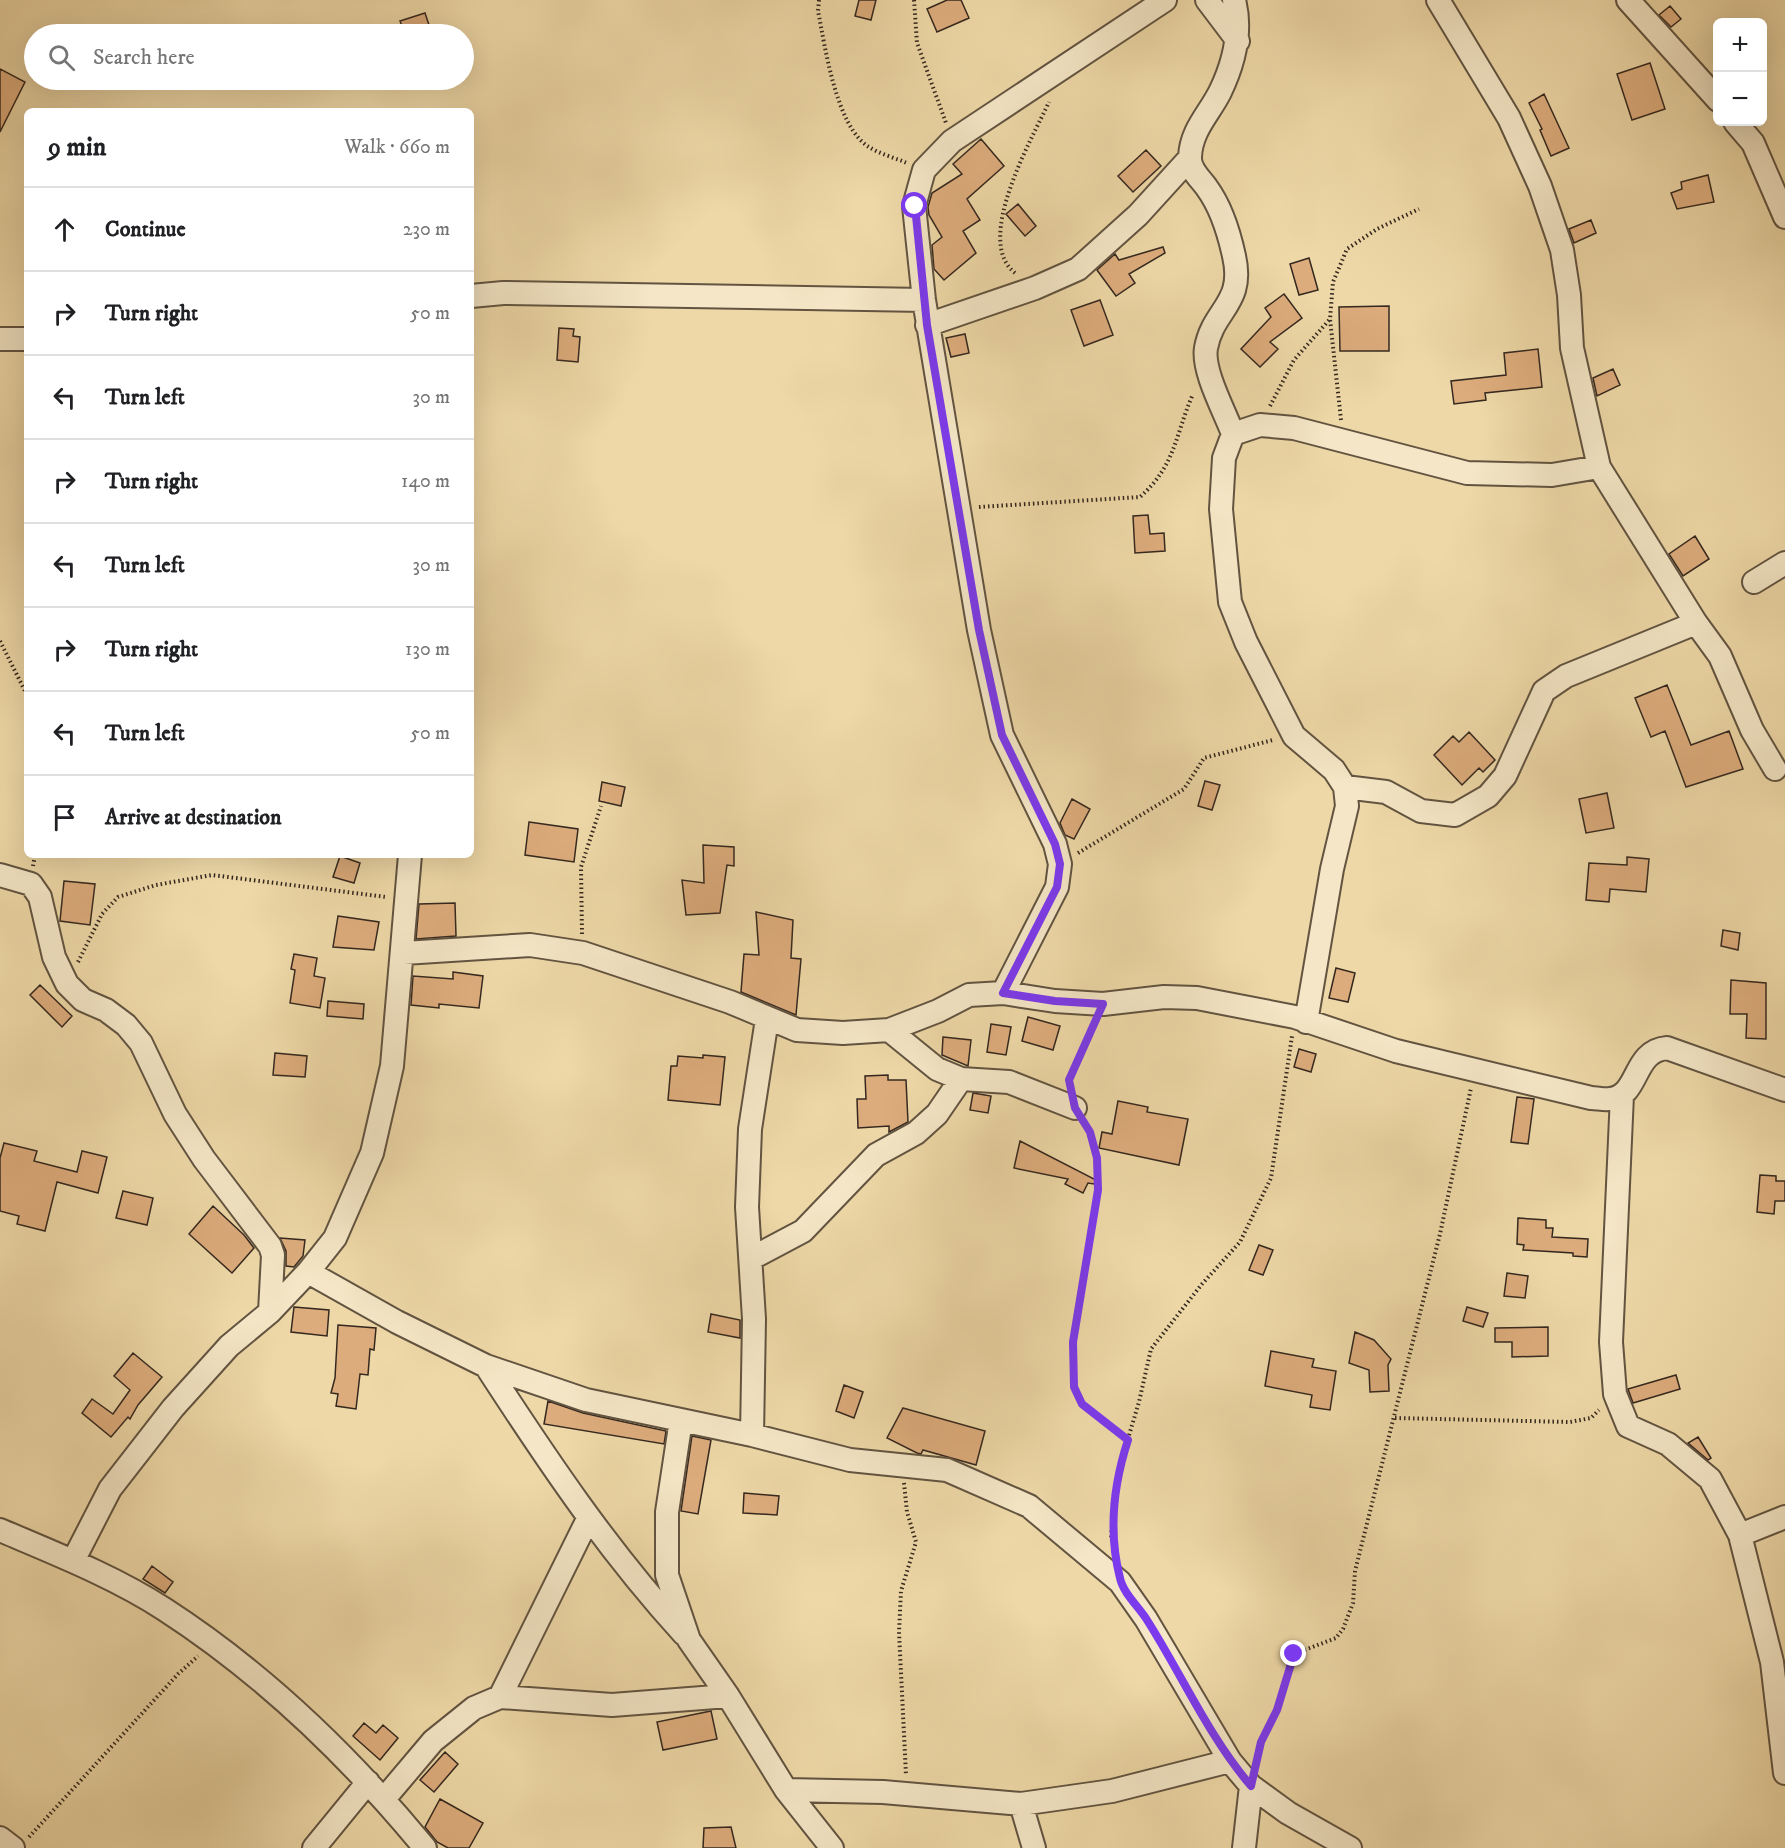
<!DOCTYPE html>
<html lang="en">
<head>
<meta charset="utf-8">
<style>
  :root { --surface:#fff; --page:#f6f6f6; --text:#202124; --muted:#757577; --line:#e0e0e0 }
  body { margin:0; font-family:"IM FELL DW Pica",serif; background:var(--page); color:var(--text) }
  .controls { position:absolute; right:18px; top:18px; display:grid; overflow:hidden; border-radius:9px; box-shadow:0 6px 24px #0002 }
  .controls button { width:54px; height:54px; display:grid; place-items:center; padding:0; border:0; border-bottom:2px solid var(--line); background:var(--surface); color:var(--text); font:30px sans-serif }
  .stop { position:absolute; width:18px; height:18px; margin:-14px; border:4px solid #7c3aed; border-radius:50%; background:#fff }
  .stop.end { background:#7c3aed; border-color:#fff; box-shadow:0 2px 6px #0008 }
  .list { margin:0; padding:0; list-style:none }
  h2 { display:flex; justify-content:space-between; align-items:center; height:78px; margin:0; padding:0 24px; font-size:26px }
  h2 small { font-size:20px; font-weight:400; color:var(--muted) }
  .list li { display:grid; grid-template-columns:39px 1fr auto; gap:18px; align-items:center; box-sizing:border-box; height:84px; padding:0 24px; border-top:2px solid var(--line) }
  .list b { display:block; font-size:22px; white-space:nowrap }
  .list em { font-size:20px; font-style:normal; color:var(--muted) }
  .icon { flex:none; width:33px; height:33px; fill:none; stroke:currentColor; stroke-width:2; stroke-linecap:round; stroke-linejoin:round }
  .map { position:relative; flex:none; width:1785px; height:1848px; overflow:hidden }
  .search { position:absolute; background:var(--surface); box-shadow:0 6px 24px #0002; left:24px; top:24px; width:450px; height:66px; display:flex; align-items:center; gap:15px; box-sizing:border-box; padding:0 21px; border-radius:33px; color:var(--muted); font-size:22px }
  .panel { position:absolute; background:var(--surface); box-shadow:0 6px 24px #0002; left:24px; top:108px; width:450px; height:750px; border-radius:9px }
  .map>svg:first-child { display:block }
  .building { fill:#ddac7c; stroke:#34281f; stroke-width:1.5 }
  .lines { fill:none; stroke-linecap:round; stroke-linejoin:round }
  .minor-casing { stroke:#625441; stroke-width:26 }
  .path { stroke:#34281f; stroke-width:4; stroke-dasharray:1.5 3; stroke-linecap:butt }
  .minor { stroke:#f4e6c6; stroke-width:22 }
  .route { stroke:#7c3aed; stroke-width:8 }
</style>
</head>
<body>
<div class="map">
<svg width="1785" height="1848" viewBox="0 0 1785 1848">
  <rect width="100%" height="100%" fill="#eed8a7"/>
  <filter id="stains"><feTurbulence type="fractalNoise" baseFrequency=".00333" numOctaves="4"/><feColorMatrix values="0 0 0 0 .2 0 0 0 0 .09 0 0 0 0 .02 0 0 0 .5 -.17"/></filter>
  <radialGradient id="worn" r=".72"><stop offset=".6" stop-color="#630" stop-opacity="0"/><stop offset="1" stop-color="#630" stop-opacity=".3"/></radialGradient>
  <path class="building" d="M859 0H876L871 20 855 16Z
    M947 0H961L969 18 937 32 927 9Z
    M1670 6 1681 19 1671 27 1659 15Z
    M425 13 432 34H405L400 21Z
    M1650 63 1665 109 1632 120 1617 74Z
    M0 69 25 82 0 132Z
    M1544 94 1569 148 1551 156 1540 130 1542 129 1529 103Z
    M981 139 1004 166 967 199 980 220 963 231 976 253 944 280 934 269 932 245 942 237 929 215 928 207 932 193 962 174 953 164Z
    M1146 150 1161 166 1133 192 1118 176Z
    M1708 175 1714 202 1677 209 1671 193 1682 189 1681 182Z
    M1018 204 1036 226 1025 236 1006 214Z
    M1591 220 1596 233 1574 243 1569 229Z
    M1163 247 1165 253 1129 274 1135 283 1116 296 1097 270 1115 254 1119 260Z
    M1309 258 1318 290 1299 295 1290 264Z
    M1284 294 1302 318 1270 342 1278 349 1260 367 1241 349 1271 317 1265 308Z
    M1100 300 1113 335 1084 346 1071 310Z
    M1389 306V351H1340L1339 307Z
    M559 328 574 329 573 336 580 337 578 362 557 360Z
    M965 334 969 353 951 357 946 338Z
    M1538 349 1542 387 1485 393 1486 400 1454 404 1451 381 1506 375 1504 353Z
    M1613 369 1620 385 1597 396 1593 378Z
    M1148 515 1150 534 1164 533 1165 551 1135 553 1133 516Z
    M1695 536 1709 559 1683 576 1669 554Z
    M1667 685 1691 745 1729 731 1743 769 1686 787 1665 731 1651 737 1635 698Z
    M1469 732 1495 760 1483 772 1479 768 1462 785 1434 755 1453 736 1459 742Z
    M1205 781 1220 785 1212 810 1198 806Z
    M602 782 625 787 621 806 599 801Z
    M1607 793 1614 828 1586 833 1579 799Z
    M1072 799 1090 809 1074 839 1065 835 1060 823Z
    M529 822 578 829 574 862 525 855Z
    M703 845 734 847V866L727 865 720 913 686 915 682 880 704 883Z
    M340 856 360 863 354 883 333 877Z
    M1627 857 1649 859 1646 892 1610 889 1609 902 1586 900 1589 863 1627 865Z
    M64 881 95 884 90 925 60 921Z
    M455 903 456 936 416 939 419 904Z
    M756 912 793 920 791 958 801 959 796 1015 741 992 744 954 759 955Z
    M338 916 379 922 374 950 333 947Z
    M1723 930 1740 933 1738 950 1721 946Z
    M294 954 317 958 314 976 325 978 320 1008 290 1003 295 970 291 969Z
    M1336 968 1355 973 1348 1002 1329 998Z
    M453 972 483 976 479 1008 439 1004V1008L411 1005 413 976 453 979Z
    M1731 980 1766 983V1039L1746 1038 1747 1014H1730Z
    M40 985 72 1016 62 1027 30 995Z
    M328 1001 364 1004 363 1019 327 1016Z
    M1028 1017 1060 1026 1053 1050 1022 1041Z
    M991 1024 1011 1027 1006 1055 987 1052Z
    M943 1037 971 1040 968 1066 942 1055Z
    M1299 1049 1316 1054 1311 1072 1294 1067Z
    M275 1053 307 1056 305 1077 273 1075Z
    M703 1055 725 1057 720 1105 668 1100 671 1066H677L678 1056 703 1058Z
    M888 1075V1080H906L908 1122 889 1132V1126L858 1128 857 1099H866L865 1076Z
    M973 1093 991 1096 988 1113 970 1110Z
    M1517 1097 1534 1099 1528 1144 1511 1142Z
    M1118 1101 1148 1107 1147 1112 1188 1119 1179 1165 1099 1148 1102 1132 1112 1134Z
    M1020 1141 1096 1180 1094 1184 1088 1183 1083 1193 1065 1184 1068 1179 1014 1168Z
    M4 1143 37 1151 34 1161 77 1172 82 1151 107 1157 98 1193 57 1182 45 1231 17 1224 19 1216 0 1211V1158Z
    M1760 1175 1776 1176V1181H1785V1201H1775L1774 1214 1757 1212Z
    M123 1191 153 1198 147 1225 116 1218Z
    M213 1206 244 1235 254 1248 232 1273 189 1234Z
    M1518 1218 1546 1220V1228H1553L1552 1237 1588 1239 1587 1257 1573 1256V1253L1523 1250 1524 1245 1517 1244Z
    M280 1238 305 1240 303 1256 294 1267 286 1266V1251Z
    M1259 1245 1273 1250 1263 1275 1249 1270Z
    M1507 1273 1528 1276 1525 1298 1504 1296Z
    M294 1307 329 1310 327 1336 291 1332Z
    M1467 1307 1488 1313 1483 1327 1463 1321Z
    M711 1314 740 1320V1338L708 1332Z
    M338 1325 376 1328 374 1350 370 1349 368 1375 360 1374 356 1409 336 1406 338 1394 331 1393 335 1378Z
    M1548 1327V1356L1512 1357V1342H1495V1328Z
    M1355 1332 1374 1340 1391 1359 1388 1365 1389 1391 1370 1392 1369 1370 1349 1363Z
    M1271 1351 1314 1359 1312 1367 1336 1371 1330 1410 1310 1407 1312 1395 1265 1386Z
    M133 1353 162 1377 138 1405 130 1419 128 1417 111 1437 82 1413 92 1399 113 1414 130 1390 114 1376Z
    M1676 1375 1680 1389 1633 1403 1628 1389Z
    M844 1385 863 1392 854 1418 836 1411Z
    M548 1401 583 1413 666 1431 664 1444 544 1424Z
    M903 1408 985 1431 976 1465 923 1450 921 1454 917 1453 887 1438Z
    M692 1436 711 1440 698 1514 681 1511Z
    M1698 1437 1711 1458 1708 1460 1688 1443Z
    M744 1493 779 1496 777 1515 743 1513Z
    M152 1566 173 1582 165 1593 143 1579Z
    M711 1711 717 1739 663 1750 657 1722Z
    M364 1723 376 1733 383 1725 398 1738 380 1760 353 1736Z
    M445 1752 458 1764 434 1792 420 1780Z
    M440 1799 483 1823 469 1848H448L437 1842 425 1827Z
    M731 1827 736 1848H703L704 1828Z"/>
  <g class="lines">
    <defs>
      <path id="minor" d="M1207 0 1238 41
        M1438 0 1509 118 1540 186 1562 250 1569 295 1572 348 1599 467 1696 623 1720 656 1752 730 1775 769
        M1628 0 1718 100
        M1735 122 1753 143 1785 217
        M471 296 503 293 924 300
        M927 325 1035 288 1078 269 1138 215 1189 159
        M0 339H27
        M1233 434C1225 412 1202 371 1206 348 1213 309 1245 304 1234 256 1229 233 1221 207 1207 188 1201 179 1189 170 1190 157 1191 130 1209 114 1220 92 1234 63 1242 31 1234 0
        M1754 582 1785 563
        M1345 787 1386 792 1421 811 1455 815 1488 796 1505 776 1544 691 1566 676 1696 623
        M0 875 31 884 40 897 54 957 67 984 83 1000 106 1010 126 1025 141 1043 175 1114 204 1159 270 1246 273 1255 270 1312
        M404 953 530 945 583 953 730 1002 797 1030 843 1033 889 1030 938 1011 969 995 1003 993 1055 1001 1103 1004 1164 997 1197 998 1295 1017 1396 1051 1591 1098C1597 1098 1604 1100 1610 1099 1640 1096 1632 1051 1667 1048L1785 1090
        M1003 993 1057 887 1060 864 1055 844 1002 735 979 630 924 300 914 206 924 170 952 141 1165 0
        M1306 1022 1332 869 1347 806 1345 787 1334 770 1294 736 1246 642 1230 602 1221 509 1224 458 1233 434 1260 425 1294 428 1467 473 1552 475 1599 467
        M889 1030 937 1069 961 1079 1009 1082 1075 1108
        M1622 1095 1611 1342 1615 1394 1628 1426 1668 1444 1710 1479 1740 1535 1772 1662 1785 1773
        M752 1258 803 1231 876 1155 916 1133 937 1114 961 1079
        M308 1272 397 1322 486 1366 586 1400 752 1435 850 1460 947 1470 1029 1506 1120 1582 1146 1619 1230 1761 1251 1786 1288 1813 1350 1848
        M486 1366C547 1460 608 1551 684 1634
        M681 1420 667 1512V1575L689 1640 728 1696 786 1790 832 1848
        M752 1435 754 1319 747 1207 750 1129 767 1019
        M0 1530C54 1553 115 1577 164 1609 263 1673 350 1757 425 1848
        M1740 1535 1785 1517
        M73 1561 110 1489 173 1408 229 1346 270 1312 308 1272 335 1238 372 1153 392 1066 410 855
        M500 1697 588 1519
        M786 1790 883 1792 1021 1804 1112 1791 1230 1761
        M384 1799 433 1741 474 1708 500 1697 612 1705 728 1696
        M1021 1804 1034 1848
        M0 1838 13 1848
        M314 1848 368 1782
        M1244 1848 1251 1786"/>
    </defs>
    <use href="#minor" class="minor-casing"/>
    <path class="path" d="M819 0 818 11C825 46 836 127 869 147 880 154 895 158 907 163
      M914 0 917 43 946 123
      M1015 273C973 240 1032 139 1049 102
      M1270 406 1294 360 1330 319
      M1341 420 1330 319 1333 282 1347 249 1377 229 1419 209
      M979 507 1140 497C1176 465 1175 435 1193 394
      M0 641 27 695
      M1078 853 1184 789 1204 758 1273 740
      M33 866 35 855
      M582 934 581 867 601 806
      M78 962 102 914 118 897 156 885 212 875 386 897
      M1070 1085 1069 1080 1094 1023
      M1086 1125 1097 1158 1098 1190 1073 1342 1074 1387 1082 1404 1128 1439
      M1395 1418 1570 1422 1591 1418 1599 1410
      M904 1483 907 1512 916 1542 901 1591 899 1632 906 1775
      M1114 1550 1111 1535 1121 1462 1139 1402 1151 1349 1202 1284 1240 1242 1271 1178 1292 1036
      M1257 1762 1261 1742 1277 1710 1294 1654 1336 1638 1343 1629 1353 1603 1355 1571 1440 1234 1471 1088
      M29 1837 178 1674 198 1656"/>
    <use href="#minor" class="minor"/>
  </g>
  <g class="lines">
    <path class="route" d="M915 206 927 325 979 630 1002 735 1055 844 1060 864 1057 887 1003 993 1055 1001 1103 1004 1069 1080 1075 1108 1090 1132 1097 1158 1098 1190 1073 1342 1074 1387 1082 1404 1128 1440C1113 1486 1108 1531 1120 1578 1123 1593 1139 1607 1147 1620 1182 1675 1209 1737 1251 1786L1261 1742 1277 1710 1294 1654"/>
  </g>
  <rect width="100%" height="100%" filter="url(#stains)"/>
  <rect width="100%" height="100%" fill="url(#worn)"/>
</svg>
<div class="controls">
<button>+</button>
<button>−</button>
</div>
<div class="stop" style="left:915px;top:206px"></div>
<div class="stop end" style="left:1294px;top:1654px"></div>
<div class="search"><svg class="icon" aria-label="search" viewBox="0 0 24 24"><circle cx="10" cy="10" r="6"/><path d="M15 15l6 6"/></svg>Search here</div>
<section class="panel">
<h2>9 min<small>Walk · 660 m</small></h2>
<ul class="list">
<li><svg class="icon" aria-label="ahead" viewBox="0 0 24 24"><path d="M12 20V5M6 11l6-6 6 6"/></svg><div><b>Continue</b></div><em>230 m</em></li>
<li><svg class="icon" aria-label="right" viewBox="0 0 24 24"><path d="M7 20v-9h11M14 6l5 5-5 5"/></svg><div><b>Turn right</b></div><em>50 m</em></li>
<li><svg class="icon" aria-label="left" viewBox="0 0 24 24"><path d="M17 20v-9H6M10 6l-5 5 5 5"/></svg><div><b>Turn left</b></div><em>30 m</em></li>
<li><svg class="icon" aria-label="right" viewBox="0 0 24 24"><path d="M7 20v-9h11M14 6l5 5-5 5"/></svg><div><b>Turn right</b></div><em>140 m</em></li>
<li><svg class="icon" aria-label="left" viewBox="0 0 24 24"><path d="M17 20v-9H6M10 6l-5 5 5 5"/></svg><div><b>Turn left</b></div><em>30 m</em></li>
<li><svg class="icon" aria-label="right" viewBox="0 0 24 24"><path d="M7 20v-9h11M14 6l5 5-5 5"/></svg><div><b>Turn right</b></div><em>130 m</em></li>
<li><svg class="icon" aria-label="left" viewBox="0 0 24 24"><path d="M17 20v-9H6M10 6l-5 5 5 5"/></svg><div><b>Turn left</b></div><em>50 m</em></li>
<li><svg class="icon" aria-label="arrive" viewBox="0 0 24 24"><path d="M6 21V4h12l-3 4 3 4H6"/></svg><div><b>Arrive at destination</b></div></li>
</ul>
</section>
</div>
</body>
</html>
